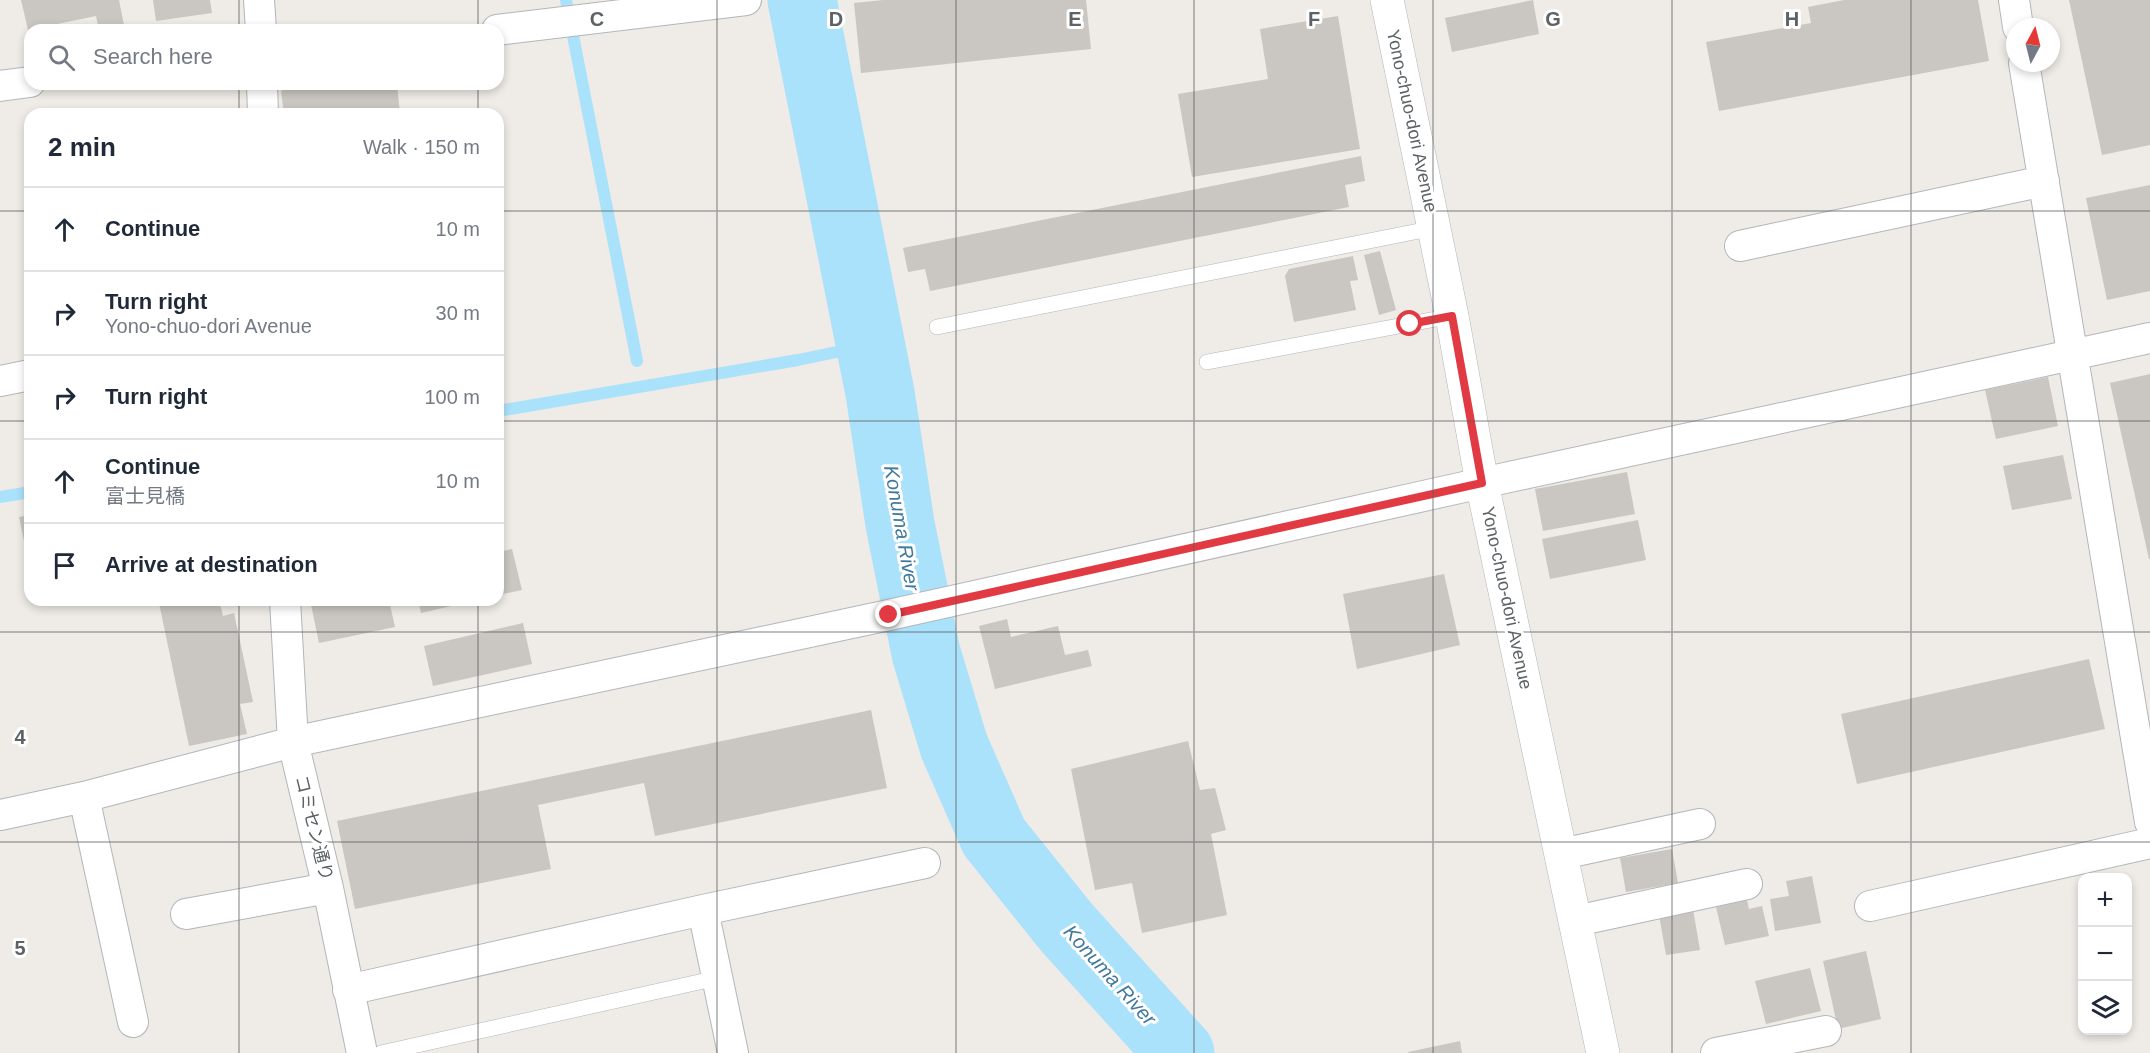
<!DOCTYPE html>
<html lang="en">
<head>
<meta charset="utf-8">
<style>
  :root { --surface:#fff; --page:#f2f2f3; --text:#1f2937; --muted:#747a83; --line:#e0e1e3 }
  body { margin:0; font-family:Arial,"Noto Sans JP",sans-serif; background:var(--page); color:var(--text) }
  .controls { position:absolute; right:18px; bottom:18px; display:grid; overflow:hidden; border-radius:12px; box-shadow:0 3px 9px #0003 }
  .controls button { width:54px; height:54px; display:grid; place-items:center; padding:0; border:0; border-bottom:2px solid var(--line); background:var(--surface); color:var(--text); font:30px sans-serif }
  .compass { position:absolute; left:2006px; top:18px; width:54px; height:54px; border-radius:50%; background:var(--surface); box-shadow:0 3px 9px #0003; rotate:7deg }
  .stop { position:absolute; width:18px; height:18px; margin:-14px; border:4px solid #e13a43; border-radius:50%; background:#fff }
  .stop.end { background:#e13a43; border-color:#fff; box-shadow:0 2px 6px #0008 }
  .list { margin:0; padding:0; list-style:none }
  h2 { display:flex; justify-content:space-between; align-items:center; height:78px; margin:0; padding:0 24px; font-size:26px }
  h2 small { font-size:20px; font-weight:400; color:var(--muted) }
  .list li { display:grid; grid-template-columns:39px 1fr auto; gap:18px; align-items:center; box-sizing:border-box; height:84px; padding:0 24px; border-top:2px solid var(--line) }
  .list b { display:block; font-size:22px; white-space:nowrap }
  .list p { margin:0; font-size:20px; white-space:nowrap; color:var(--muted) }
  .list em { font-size:20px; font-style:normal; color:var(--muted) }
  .icon { flex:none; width:33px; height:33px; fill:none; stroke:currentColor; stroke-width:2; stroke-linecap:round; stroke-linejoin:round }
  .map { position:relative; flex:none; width:2150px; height:1053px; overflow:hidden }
  .search { position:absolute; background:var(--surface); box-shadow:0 3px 9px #0003; left:24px; top:24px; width:480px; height:66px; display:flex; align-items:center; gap:15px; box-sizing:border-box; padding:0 21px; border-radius:18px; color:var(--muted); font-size:22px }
  .panel { position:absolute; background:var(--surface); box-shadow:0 3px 9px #0003; left:24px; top:108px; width:480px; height:498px; border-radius:18px }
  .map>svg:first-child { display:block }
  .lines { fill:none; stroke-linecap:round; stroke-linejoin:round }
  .stream { stroke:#aae2fb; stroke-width:12 }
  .river { stroke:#aae2fb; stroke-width:69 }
  .building { fill:#cac6c2 }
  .lane-casing { stroke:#b3b6b9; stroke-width:16 }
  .street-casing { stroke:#b3b6b9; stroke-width:32 }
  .secondary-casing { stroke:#b2b6b9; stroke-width:34 }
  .lane { stroke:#fff; stroke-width:15 }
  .street { stroke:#fff; stroke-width:30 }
  .secondary { stroke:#fff; stroke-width:33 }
  .route { stroke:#e13a43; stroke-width:8 }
  .grid { fill:none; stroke:#5d6265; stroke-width:1.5; stroke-opacity:0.55 }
  .labels { text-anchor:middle; stroke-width:6; stroke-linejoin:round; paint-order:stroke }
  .street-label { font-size:18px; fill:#5d6265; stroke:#fff }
  .water-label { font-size:20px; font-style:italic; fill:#40799b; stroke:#fff }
  .grid-label { font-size:20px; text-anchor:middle; font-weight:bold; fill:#5d6265; stroke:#fff; stroke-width:6; stroke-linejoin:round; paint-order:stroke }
</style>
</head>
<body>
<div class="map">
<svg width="2150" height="1053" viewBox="0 0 2150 1053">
  <rect width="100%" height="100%" fill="#efebe6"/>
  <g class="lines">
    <path class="stream" d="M566 0 637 361
      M498 411 798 360 870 345
      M0 497 30 492"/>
    <path class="river" d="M802 0 880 393 900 524 926 653 954 746 994 837 1067 928 1180 1053"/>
  </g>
  <path class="building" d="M21 0H119L125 30H99L96 16 28 30Z
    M153 0H210L212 13 156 21Z
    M883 0H1086L1091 49 861 73 854 3Z
    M1533 0 1539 34 1452 52 1445 18Z
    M1844 0H1978L1989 61 1719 111 1706 42 1811 23 1808 7Z
    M2069 0H2150V145L2102 155Z
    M1338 16 1360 149 1192 177 1178 94 1268 79 1260 29Z
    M294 84H397L400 114H284L281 91Z
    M1361 156 1365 181 1345 185 1349 207 930 291 925 269 908 272 903 248Z
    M2150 185V291L2107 300 2086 198Z
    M1380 251 1396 310 1379 315 1364 255Z
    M1353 256 1358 280 1350 281 1356 310 1294 322 1285 276 1289 269Z
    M2150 374V559H2149L2110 383Z
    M2048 377 2058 426 1996 439 1985 390Z
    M2063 455 2072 499 2012 510 2003 466Z
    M1627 472 1635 514 1543 531 1535 489Z
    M30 515V565H29L19 517Z
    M1638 520 1646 560 1550 579 1542 539Z
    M512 549 522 590 498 595V552Z
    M1444 574 1460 645 1357 669 1343 594Z
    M171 600H219L223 616 234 613 253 702 240 704 247 734 189 746 159 603Z
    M310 600H389L395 627 319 643Z
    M418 600H473V601L421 613Z
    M1007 619 1011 637 1058 626 1065 655 1088 650 1092 666 995 689 979 626Z
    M523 623 532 664 433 686 424 646Z
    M2089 659 2105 729 1857 784 1841 714Z
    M871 710 887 788 655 836 644 783 538 805 551 869 355 909 337 821Z
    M1188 741 1200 790 1215 788 1226 830 1211 834 1227 915 1142 933 1132 883 1095 890 1071 769Z
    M1672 849 1678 883 1626 892 1620 858Z
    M1812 876 1821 923 1775 931 1770 899 1789 896 1786 881Z
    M1747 900 1749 909 1762 906 1769 936 1725 945 1716 907Z
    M1693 909 1700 950 1666 955 1659 915Z
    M1866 951 1881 1019 1838 1029 1823 961Z
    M1810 968 1821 1011 1766 1024 1755 981Z
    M1460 1041 1462 1053H1408V1052Z"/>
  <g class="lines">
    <defs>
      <path id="lane" d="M937 327 1434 228
        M1207 362 1452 316
        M381 1053 717 978"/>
      <path id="street" d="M259 0 261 30
        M2014 0 2018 27
        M497 30 746 0
        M2024 63 2150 822
        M262 84 263 114
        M0 86 30 82
        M1740 246 2044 181
        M0 381 30 375
        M285 600 293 742 328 888 362 1053
        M84 797 133 1022
        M0 815 84 797 293 742 889 615 1482 483 2150 338
        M1562 854 1700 824
        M1870 906 2150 843
        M703 910 733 1053
        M186 914 328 888
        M1576 921 1747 884
        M348 990 703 910 925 863
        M1716 1053 1826 1031"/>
      <path id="secondary" d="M1387 0 1452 316 1482 483 1603 1053"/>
    </defs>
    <use href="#lane" class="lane-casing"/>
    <use href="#street" class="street-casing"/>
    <use href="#secondary" class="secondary-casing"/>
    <use href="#lane" class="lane"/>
    <use href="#street" class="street"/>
    <use href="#secondary" class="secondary"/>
  </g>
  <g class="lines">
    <path class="route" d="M889 615 1482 483 1452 316 1410 324"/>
  </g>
  <path class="grid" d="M239 0V30M478 0V30M717 0V1053M956 0V1053M1194 0V1053M1433 0V1053M1672 0V1053M1911 0V1053M239 84V114M478 84V114M0 211H30M498 211H2150M0 421H30M498 421H2150M239 600V1053M478 600V1053M0 632H2150M0 842H2150"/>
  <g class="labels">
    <g class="street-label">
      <text transform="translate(1412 121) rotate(78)" y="6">Yono-chuo-dori Avenue</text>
      <text transform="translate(1507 598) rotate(78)" y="6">Yono-chuo-dori Avenue</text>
      <text transform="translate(314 828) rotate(76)" y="6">コミセン通り</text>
    </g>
    <g class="water-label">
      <text transform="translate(902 528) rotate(80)" y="7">Konuma River</text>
      <text transform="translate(1110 975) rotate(48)" y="7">Konuma River</text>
    </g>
  </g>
  <g class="grid-label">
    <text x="597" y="26">C</text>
    <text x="836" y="26">D</text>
    <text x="1075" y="26">E</text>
    <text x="1314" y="26">F</text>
    <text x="1553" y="26">G</text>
    <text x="1792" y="26">H</text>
    <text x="20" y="744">4</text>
    <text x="20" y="955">5</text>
  </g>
</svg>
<div class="controls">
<button>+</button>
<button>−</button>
<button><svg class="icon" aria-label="layers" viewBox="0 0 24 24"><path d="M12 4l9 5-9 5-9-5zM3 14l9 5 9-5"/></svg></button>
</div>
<svg class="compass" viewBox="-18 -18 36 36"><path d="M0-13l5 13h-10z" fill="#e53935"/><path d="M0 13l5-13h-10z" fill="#747a83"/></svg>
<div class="stop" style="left:1410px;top:324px"></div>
<div class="stop end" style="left:889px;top:615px"></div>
<div class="search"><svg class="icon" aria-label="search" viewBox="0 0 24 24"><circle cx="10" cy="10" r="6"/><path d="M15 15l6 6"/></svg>Search here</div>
<section class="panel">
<h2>2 min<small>Walk · 150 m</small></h2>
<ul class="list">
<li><svg class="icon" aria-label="ahead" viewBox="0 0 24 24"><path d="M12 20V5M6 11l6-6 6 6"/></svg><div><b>Continue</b></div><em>10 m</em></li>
<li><svg class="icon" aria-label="right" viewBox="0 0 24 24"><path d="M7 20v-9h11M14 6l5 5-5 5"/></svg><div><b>Turn right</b><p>Yono-chuo-dori Avenue</p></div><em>30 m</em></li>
<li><svg class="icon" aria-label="right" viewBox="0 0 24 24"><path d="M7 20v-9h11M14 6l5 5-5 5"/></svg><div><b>Turn right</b></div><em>100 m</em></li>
<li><svg class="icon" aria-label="ahead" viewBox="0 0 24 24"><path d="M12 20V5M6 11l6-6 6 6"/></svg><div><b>Continue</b><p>富士見橋</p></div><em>10 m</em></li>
<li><svg class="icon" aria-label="arrive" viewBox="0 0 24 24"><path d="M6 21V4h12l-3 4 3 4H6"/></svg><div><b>Arrive at destination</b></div></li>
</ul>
</section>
</div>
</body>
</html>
